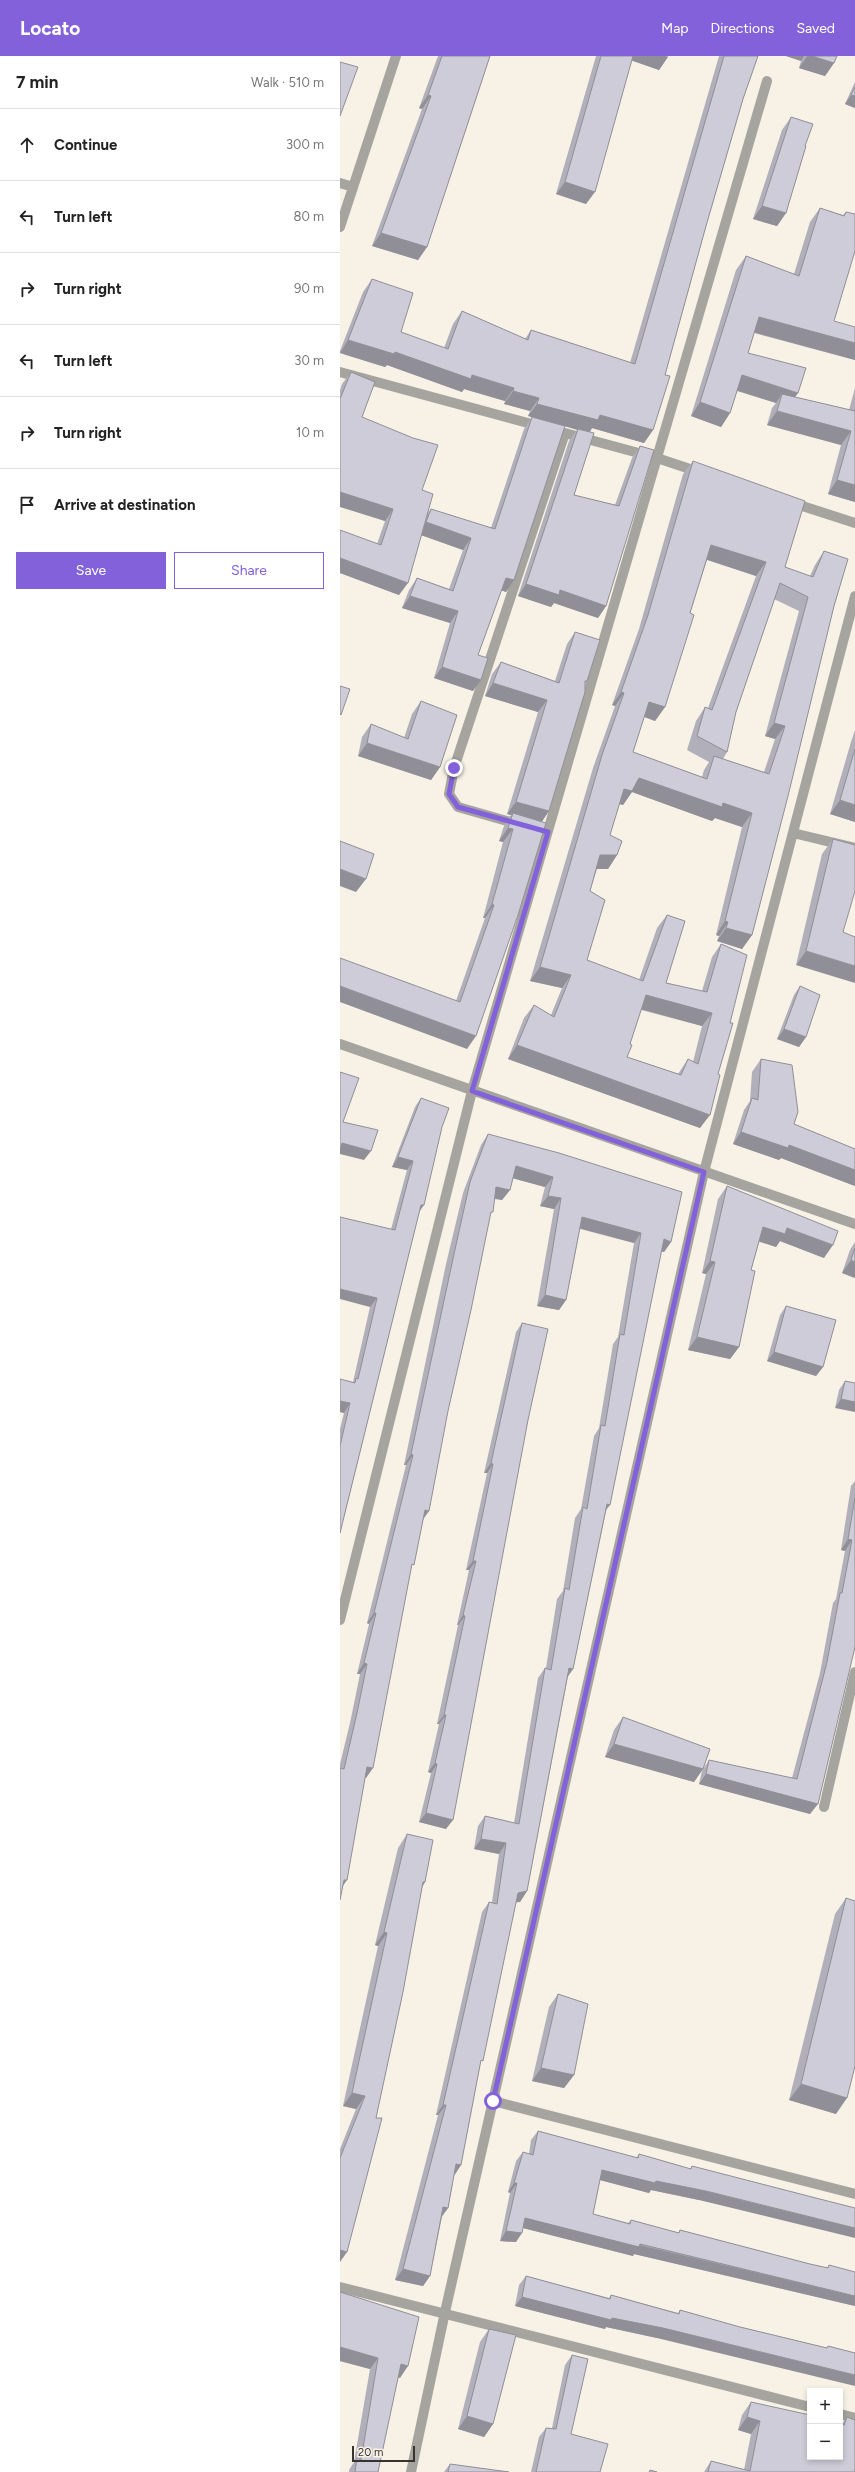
<!DOCTYPE html>
<html lang="en">
<head>
<meta charset="utf-8">
<style>
  :root { --surface:#fff; --page:#f6f6f6; --text:#222; --muted:#767676; --line:#e0e0e0; --accent:#8361db }
  body { margin:0; font-family:Figtree,sans-serif; background:var(--page); color:var(--text) }
  .controls { position:absolute; right:12px; bottom:12px; display:grid; overflow:hidden; border-radius:0px; box-shadow:0 2px 6px #0003 }
  .controls button { width:36px; height:36px; display:grid; place-items:center; padding:0; border:0; border-bottom:1px solid var(--line); background:var(--surface); color:var(--text); font:20px sans-serif }
  .scale { position:absolute; left:12px; bottom:10px; width:63px; box-sizing:border-box; padding-left:4px; border:2px solid #373430; border-top:0; font-size:11px; line-height:14px; white-space:nowrap; color:#373430; -webkit-text-stroke:3px #f8f2e6; paint-order:stroke }
  .stop { position:absolute; width:12px; height:12px; margin:-9px; border:3px solid #8361db; border-radius:50%; background:#fff }
  .stop.end { background:#8361db; border-color:#fff; box-shadow:0 1px 4px #0008 }
  .list { margin:0; padding:0; list-style:none }
  h2 { display:flex; justify-content:space-between; align-items:center; height:52px; margin:0; padding:0 16px; font-size:17px }
  h2 small { font-size:13px; font-weight:400; color:var(--muted) }
  .list li { display:grid; grid-template-columns:26px 1fr auto; gap:12px; align-items:center; box-sizing:border-box; height:72px; padding:0 16px; border-top:1px solid var(--line) }
  .list b { display:block; font-size:15px; white-space:nowrap }
  .list em { font-size:13px; font-style:normal; color:var(--muted) }
  .actions { display:flex; gap:8px; padding:12px 16px }
  .actions a { flex:1; padding:9px 0; border:1px solid var(--accent); border-radius:0px; text-align:center; font-size:14px; color:var(--accent) }
  .actions .main { background:var(--accent); color:#fff }
  .icon { flex:none; width:22px; height:22px; fill:none; stroke:currentColor; stroke-width:2; stroke-linecap:round; stroke-linejoin:round }
  .map { position:relative; flex:none; width:515px; height:2416px; overflow:hidden }
  header { display:flex; align-items:center; gap:24px; box-sizing:border-box; height:56px; padding:0 20px; background:var(--accent); color:#fff }
  header strong { font-size:19px }
  nav { display:flex; gap:22px; margin-inline-start:auto; font-size:14px }
  main { display:flex }
  aside { flex:1; background:var(--surface) }
  .map>svg:first-child { display:block }
  .lines { fill:none; stroke-linecap:round; stroke-linejoin:round }
  .minor { stroke:#a6a49f; stroke-width:10 }
  .tertiary { stroke:#a6a49f; stroke-width:10 }
  .wall { fill:#b0afba; fill-rule:evenodd }
  .shaded-wall { fill:#908f97 }
  .building { fill:#cdccd8; stroke:#908f97; fill-rule:evenodd }
  .route { stroke:#8361db; stroke-width:5 }
</style>
</head>
<body>
<header>
<strong>Locato</strong>
<nav><a>Map</a><a>Directions</a><a>Saved</a></nav>
</header>
<main>
<aside>
<h2>7 min<small>Walk · 510 m</small></h2>
<ul class="list">
<li><svg class="icon" aria-label="ahead" viewBox="0 0 24 24"><path d="M12 20V5M6 11l6-6 6 6"/></svg><div><b>Continue</b></div><em>300 m</em></li>
<li><svg class="icon" aria-label="left" viewBox="0 0 24 24"><path d="M17 20v-9H6M10 6l-5 5 5 5"/></svg><div><b>Turn left</b></div><em>80 m</em></li>
<li><svg class="icon" aria-label="right" viewBox="0 0 24 24"><path d="M7 20v-9h11M14 6l5 5-5 5"/></svg><div><b>Turn right</b></div><em>90 m</em></li>
<li><svg class="icon" aria-label="left" viewBox="0 0 24 24"><path d="M17 20v-9H6M10 6l-5 5 5 5"/></svg><div><b>Turn left</b></div><em>30 m</em></li>
<li><svg class="icon" aria-label="right" viewBox="0 0 24 24"><path d="M7 20v-9h11M14 6l5 5-5 5"/></svg><div><b>Turn right</b></div><em>10 m</em></li>
<li><svg class="icon" aria-label="arrive" viewBox="0 0 24 24"><path d="M6 21V4h12l-3 4 3 4H6"/></svg><div><b>Arrive at destination</b></div></li>
</ul>
<div class="actions"><a class="main">Save</a><a>Share</a></div>
</aside>
<div class="map">
<svg width="515" height="2416" viewBox="0 0 515 2416">
  <rect width="100%" height="100%" fill="#f8f2e6"/>
  <g class="lines">
    <path class="minor" d="M0 127 13 131
      M0 316 317 402 359 416
      M450 446 515 467
      M181 769 118 751 109 738 114 712 225 377
      M453 777 515 792
      M0 988 515 1168
      M0 1564 132 1035 427 25
      M484 1751 515 1616
      M153 2045 515 2138
      M0 2231 470 2351
      M500 2358 515 2362
      M71 2416 105 2256 364 1116 515 540"/>
    <path class="tertiary" d="M0 171 56 0"/>
  </g>
  <path class="wall" d="M98 0H150L87 191 78 204 32 190 82 53 79 52Z
    M256 0H328L319 14 292 4 246 148 216 138Z
    M379 0H418L403 43 366 170 325 319 313 374 304 387 252 372 250 376 234 439 275 449 292 402 300 390 266 550 258 562 214 547 211 551 178 540 229 385 237 374 225 370 174 524 166 536 161 534 138 599 133 635 94 622 110 567 62 552 69 534 77 522 109 533 123 494 81 479 59 539 0 517V474L37 488 45 465 0 450V334L2 328 11 316 22 361 82 434 88 457 91 453 151 472 184 373 192 361 188 360 190 355 164 348 165 345 124 333 122 336 47 309 45 311 0 297V295L23 236 32 223 61 276 104 292 113 268 122 255 185 283 191 274 290 307Z
    M446 0H497L494 7 485 20 459 12 461 5Z
    M515 26V52L505 48Z
    M451 61 465 90 446 157 437 170 413 163 442 74Z
    M480 152 503 159 506 156 494 265 515 304 414 277 408 297 455 341 509 354 515 332V446L488 438 501 389 427 369 432 352 436 347 397 335 390 357 381 371 351 360 396 214 406 200 454 218 470 166Z
    M353 405 445 511 470 520 475 509 484 495 494 550 412 879 402 893 377 885 379 880 376 879 402 771 375 762 372 765 292 736 283 749 279 748 270 779 277 799 268 813H257L250 835 247 904 299 924 317 872 327 859 326 927 362 935 372 901 381 888 360 1072 168 1003 184 962 194 949 211 959 222 932 190 925 253 712 275 650 272 649 299 573 343 418ZM367 504 416 520 368 652 365 651 356 665 347 694 369 706 364 714 362 721 293 696 304 661 315 665 325 651 350 557ZM434 543 459 555 425 680 435 683 424 716 383 703 387 696 396 656ZM301 954 362 970 353 1006 348 1003 338 1018 287 1001 290 988Z
    M235 576 247 625 245 628 209 755 202 765 127 993 116 945 145 862H143L163 786 159 785 164 770 171 759 167 758 198 656 145 640 152 618 161 606 215 625 227 588Z
    M81 645 100 711 91 724 18 700 22 681 31 668 64 682 72 658Z
    M515 674V766L490 758 511 686Z
    M493 783 515 835 456 909 482 798Z
    M460 930 466 981 459 991 437 983 454 939Z
    M421 1003 454 1068 515 1093V1130L441 1102 439 1104 393 1088 404 1054 410 1045 412 1016Z
    M81 1042 102 1071 79 1156 0 1477V1373L4 1357 0 1356V1323L13 1326 30 1251 67 1114 52 1111 75 1051Z
    M148 1078 331 1186 324 1196 321 1195 266 1455 233 1613 228 1620 187 1835 180 1846H176L140 2009 121 2109 114 2119 108 2152 102 2161 90 2220 83 2230 55 2224 98 2059H96L142 1856 149 1846H152L159 1798 134 1793 138 1770 145 1760 174 1767 198 1622 205 1612H206L217 1543 223 1535 235 1462 241 1453 254 1380 259 1372 273 1288 278 1281 294 1187 240 1173 226 1244 219 1254 197 1250 214 1153 200 1150 205 1131 173 1122 170 1134 162 1144 154 1143 150 1160 83 1464 71 1513 26 1722H25L0 1844V1708L10 1667 20 1618H17L29 1568 27 1567 66 1409H64L106 1208 123 1137 141 1089Z
    M387 1130 484 1202 440 1185 436 1191 419 1185 411 1214 399 1291 390 1303 348 1294 366 1218 362 1217 378 1143Z
    M515 1186V1222L502 1217 510 1194Z
    M446 1250 483 1311 476 1320 427 1305 440 1259Z
    M182 1267 188 1364 106 1773 79 1766 91 1717 88 1716 99 1668H97L118 1569H117L129 1514H126L147 1417H144L176 1276Z
    M505 1325 515 1327 495 1352 499 1334Z
    M515 1425V1591L470 1758 359 1728 362 1715 369 1704 452 1722 480 1617 493 1547 496 1543 505 1495 501 1494 511 1430Z
    M283 1661 363 1713 354 1726 265 1701 274 1674Z
    M67 1778 85 1826 82 1832 0 2206V2093L16 2053 3 2050 38 1890 35 1889 58 1792Z
    M506 1842 496 2058 449 2044 495 1858Z
    M218 1938 234 2019 224 2032 192 2025 209 1951Z
    M198 2075 296 2102 299 2098 350 2113 352 2110 359 2144 311 2134 309 2137 260 2124 253 2158 288 2167 291 2164 338 2177 340 2174 470 2208 487 2212 489 2209 515 2216V2250L294 2198 293 2200 183 2172 176 2186 160 2185 170 2137 168 2136 176 2105 183 2096 189 2098 191 2084Z
    M186 2220 269 2242 271 2239 338 2257 340 2254 400 2271 486 2292 488 2290 515 2297 317 2282 266 2271 265 2273 175 2250 179 2229Z
    M0 2236 60 2322 58 2321 38 2416H9V2414L14 2406 30 2313 0 2305Z
    M149 2273 153 2368 144 2381 118 2373 140 2286Z
    M232 2299 231 2378 260 2416H191L199 2381 206 2372H212L225 2309Z
    M411 2346 502 2368 507 2361 515 2416H364L371 2405 404 2414 411 2378 398 2374 402 2359Z
    M110 2408 169 2416H104Z"/>
  <path class="shaded-wall" d="M289 0H325L328 1 319 14 287 3Z
    M446 0H464L461 5Z
    M467 0H472L494 7 485 20 459 12Z
    M88 39 91 40 82 53 79 52Z
    M511 39 515 40V52L505 48Z
    M225 126 255 136 246 148 216 138Z
    M422 150 446 157 437 170 413 163Z
    M41 177 87 191 78 204 32 190Z
    M419 261 515 287V304L409 275Z
    M8 284 55 296 174 332 165 345 124 333 122 336 47 309 45 311 0 297Z
    M402 319 458 337 448 351 442 338 436 347 392 333Z
    M173 335 199 342 190 355 164 348Z
    M360 346 390 357 381 371 351 360Z
    M197 348 260 359 313 374 304 387 252 372 249 377 188 360Z
    M437 355 511 375 501 389 427 369Z
    M497 424 515 429V446L488 438Z
    M0 436 53 453 45 465 0 451Z
    M86 466 131 482 123 494 78 478Z
    M371 489 426 506 416 520 362 502Z
    M0 502 68 527 59 539 0 517Z
    M166 522 174 524 166 536 158 533Z
    M186 528 220 534 266 550 258 562 214 547 211 551 178 540Z
    M70 540 118 555 110 567 62 552Z
    M102 611 141 624 133 635 94 622Z
    M153 627 207 644 198 656 145 640Z
    M281 636 284 637 275 650 272 649Z
    M309 646 325 651 315 665 300 659Z
    M434 667 445 670 435 683 425 680Z
    M27 687 100 711 91 724 18 700Z
    M299 722 383 747 412 757 402 771 375 762 372 765 292 736 283 749 274 746 284 733Z
    M500 744 515 749V766L490 758Z
    M176 746 209 755 201 767 173 757 171 759 167 758Z
    M168 772 173 773 163 786 159 785Z
    M260 799H277L268 813H251Z
    M0 813 26 823 16 836 0 830Z
    M152 848 154 849 145 862H143Z
    M385 865 388 866 379 880 376 879Z
    M386 872 412 879 402 893 377 885Z
    M466 895 515 910V927L456 909Z
    M200 911 231 919 222 932 190 925Z
    M0 930 136 980 127 993 0 946Z
    M306 939 372 957 362 970 297 952Z
    M444 973 466 981 459 991 437 983Z
    M177 989 370 1059 360 1072 168 1003Z
    M401 1076 449 1089 515 1114V1130L441 1102 439 1104 393 1088Z
    M2 1087 31 1095 24 1104 0 1098V1091Z
    M58 1101 73 1105 67 1114 52 1111Z
    M176 1110 213 1121 205 1131 168 1121Z
    M156 1131 170 1134 162 1144 148 1141Z
    M208 1140 221 1142 214 1153 200 1150Z
    M81 1149H84L77 1159Z
    M242 1161 301 1177 294 1187 235 1171Z
    M423 1171 447 1172 493 1189 484 1202 440 1185 436 1191 414 1184Z
    M324 1183 331 1186 324 1196 317 1194Z
    M511 1204 515 1206V1222L502 1217Z
    M370 1205 375 1206 366 1218 362 1217Z
    M0 1233 37 1242 30 1251 0 1243Z
    M205 1239 226 1244 219 1254 197 1250Z
    M357 1281 399 1291 390 1303 348 1294Z
    M434 1296 483 1311 476 1320 427 1305Z
    M501 1343 515 1346V1356L495 1352Z
    M0 1345 10 1347 4 1357 0 1356Z
    M71 1398 73 1399 66 1409H64Z
    M151 1407 153 1408 147 1417H144Z
    M267 1448 270 1449 262 1459Z
    M85 1454 89 1455 82 1465Z
    M508 1483 512 1484 505 1495 501 1494Z
    M133 1505H136L129 1514H126Z
    M34 1557H36L29 1568 27 1567Z
    M123 1559 125 1560 118 1569H117Z
    M24 1607 27 1608 20 1618H17Z
    M229 1612 233 1613 226 1623Z
    M104 1659H106L99 1668H97Z
    M274 1688 363 1713 354 1726 265 1701Z
    M95 1707 97 1708 91 1717 88 1716Z
    M27 1711 33 1712 26 1722 20 1721Z
    M366 1718 478 1748 470 1758 359 1728Z
    M86 1757 113 1764 106 1773 79 1766Z
    M141 1783 166 1787 159 1798 134 1793Z
    M4 1824H7L0 1834Z
    M83 1826H85L76 1839Z
    M187 1835 180 1846 170 1847 178 1837Z
    M44 1876 47 1877 38 1890 35 1889Z
    M201 2012 234 2019 224 2032 192 2025Z
    M461 2028 507 2042 496 2058 449 2044Z
    M12 2037 25 2040 16 2053 3 2050Z
    M103 2049H106L98 2059H96Z
    M116 2108 121 2109 114 2120Z
    M262 2114 366 2135 515 2172V2182L359 2144 311 2134 309 2137 256 2123Z
    M174 2127H177L170 2137 168 2136Z
    M103 2151 108 2152 100 2162Z
    M185 2162 515 2240V2250L294 2198 293 2200 179 2171Z
    M166 2175 182 2177 176 2186 160 2185Z
    M0 2194 7 2196 0 2206Z
    M63 2213 90 2220 83 2230 55 2224Z
    M182 2241 323 2272 515 2319V2330L317 2282 266 2271 265 2273 175 2250Z
    M0 2291 38 2302 30 2313 0 2305Z
    M61 2308 68 2310 60 2322 53 2319Z
    M127 2360 153 2368 144 2381 118 2373Z
    M407 2361 420 2365 411 2378 398 2374Z"/>
  <path class="building" d="M102 0H150L87 191 41 177 91 40 88 39Z
    M261 0H293L255 136 225 126Z
    M384 0H418L403 43 366 170 325 319 330 320 313 374 260 359 258 364 197 348 199 342 173 335 174 332 132 319 131 323 55 296 54 298 8 284 32 223 73 237 61 276 108 293 122 255 188 284 191 274 295 308Z
    M472 0H497L494 7Z
    M0 6 18 11 0 60Z
    M515 31V40L511 39Z
    M451 61 473 68 465 90H466L446 157 422 150Z
    M480 152 504 160 506 156 515 158V195L494 265 515 271V287L419 261 408 297 466 312 458 337 402 319 390 357 360 346 406 200 459 220Z
    M11 316 35 326 22 361 73 382 98 389 82 434 93 438 68 527 0 502V474L41 489 53 453 0 436V343Z
    M442 338 515 355V429L497 424 511 375 437 355Z
    M192 361 225 370 174 524 166 522 138 599 148 602 141 624 102 611 118 555 70 540 77 522 113 535 131 482 86 466 91 453 155 473Z
    M238 373 254 377 234 439 279 450 300 390 314 394 266 550 220 534 219 539 186 528Z
    M353 405 465 445 445 511 473 521 484 495 508 503 494 550 448 740 412 879 386 872 388 866 385 865 412 757 383 747 382 751 299 722 292 735 284 733 270 779 282 785 277 799H260L250 835 265 844 247 904 303 925 327 859 345 865 326 927 367 936 381 888 407 899 390 967H393L378 1018 380 1019 370 1059 177 989 194 949 214 961 231 919 200 911 262 699 284 637 281 636 308 559ZM371 489 426 506 372 654 365 651 357 680 387 696 396 656 440 527 468 541 434 667 445 670 429 718 374 700 367 723 293 696 309 646 325 651 354 559 350 557ZM306 939 372 957 358 1008 348 1003 341 1019 287 1001 292 989 290 988Z
    M235 576 260 584 247 625H245V636L209 755 176 746 207 644 153 627 161 606 219 627Z
    M0 630 10 633 1 659 0 658Z
    M81 645 117 659 100 711 27 687 31 668 68 683Z
    M515 693V749L500 744Z
    M173 757 206 767 178 859 136 980 0 930V902L120 946 154 849 152 848 173 773 168 772Z
    M493 783 515 789V835L503 876 515 881V910L466 895Z
    M0 785 34 798 26 823 0 813Z
    M460 930 480 939 466 981 444 973Z
    M421 1003 452 1009 458 1056 454 1068 515 1093V1114L449 1089 448 1092 401 1076 412 1042 418 1044Z
    M0 1016 19 1022 3 1066 38 1074 31 1095 2 1087 0 1094Z
    M81 1042 109 1052 102 1071 84 1149H81L0 1477V1390L10 1347 0 1345V1323L15 1327 16 1322 18 1323 37 1242 0 1233V1161L55 1174 73 1105 58 1101Z
    M148 1078 219 1097 342 1136 331 1186 324 1183 270 1449 267 1448 233 1613 229 1612 187 1835 178 1837 143 2005 141 2004 121 2109 116 2108 108 2152 103 2151 90 2220 63 2213 106 2049H103L149 1846 157 1848 166 1787 141 1783 145 1760 179 1768 205 1612 211 1614 225 1532 229 1534 243 1451 247 1453 261 1369 265 1370 280 1278 284 1279 301 1177 242 1161 226 1244 205 1239 221 1142 208 1140 213 1121 176 1110 170 1134 156 1131 153 1156H151L131 1254 108 1355 89 1455 85 1454 74 1509 72 1508 33 1712 27 1711 7 1824H4L0 1844V1712L4 1713 17 1657 27 1608 24 1607 36 1557H34L73 1399 71 1398 114 1198 130 1126Z
    M387 1130 498 1175 493 1189 447 1172 445 1178 423 1171 411 1214 415 1215 399 1291 357 1281 375 1206 370 1205Z
    M515 1192V1206L511 1204Z
    M446 1250 496 1264 483 1311 434 1296Z
    M182 1267 208 1273 188 1364 113 1764 86 1757 97 1708 95 1707 106 1659H104L125 1560 123 1559 136 1505H133L153 1408 151 1407Z
    M505 1325 515 1327V1346L501 1343Z
    M515 1442V1591L478 1748 366 1718 369 1704 457 1723 487 1606 500 1537H502L512 1484 508 1483Z
    M283 1661 370 1693 363 1713 274 1688Z
    M67 1778 93 1784 85 1826H83L63 1936 36 2062H42L7 2196 0 2194V2102L25 2040 12 2037 47 1877 44 1876Z
    M506 1842 515 1845V2010L507 2042 461 2028Z
    M218 1938 248 1948 234 2019 201 2012Z
    M198 2075 298 2102 299 2098 351 2113 352 2110 472 2141 515 2152V2172L366 2135 316 2125 315 2127 262 2114 253 2158 290 2168 291 2164 339 2177 340 2174 470 2208 488 2212 489 2209 515 2216V2240L300 2188 299 2191 185 2162 182 2177 166 2175 177 2127H174L183 2096 193 2099Z
    M186 2220 270 2243 271 2239 339 2258 340 2254 400 2271 487 2292 488 2290 515 2297V2319L323 2272 272 2262 271 2264 182 2241Z
    M0 2236 79 2261 68 2310 61 2308 38 2416H15L17 2402 21 2404 38 2302 0 2291Z
    M149 2273 176 2279 153 2368 127 2360Z
    M232 2299 248 2303 231 2378 268 2388 260 2416H196L206 2372 216 2373Z
    M411 2346 470 2359V2401H500V2367L504 2369 507 2361 515 2364V2416H368L371 2405 410 2415 420 2365 407 2361Z
    M110 2408 169 2416H108Z
    M310 2414 317 2416H309Z"/>
  <g class="lines">
    <path class="route" d="M114 712 109 738 118 751 208 776 132 1035 364 1116 153 2045"/>
  </g>
</svg>
<div class="controls">
<button>+</button>
<button>−</button>
</div>
<div class="scale">20 m</div>
<div class="stop" style="left:153px;top:2045px"></div>
<div class="stop end" style="left:114px;top:712px"></div>
</div>
</main>
</body>
</html>
